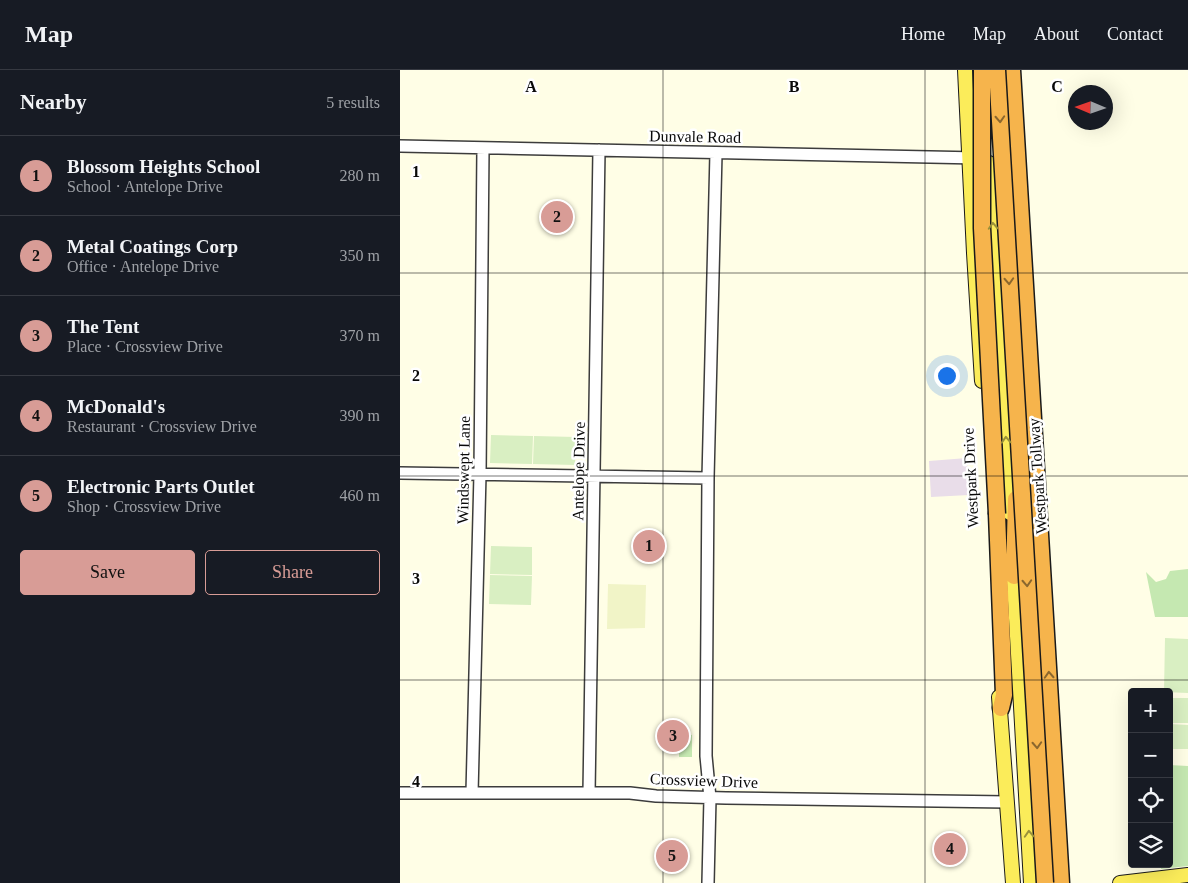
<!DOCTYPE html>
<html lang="en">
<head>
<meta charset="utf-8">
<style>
  :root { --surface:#171b24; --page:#242831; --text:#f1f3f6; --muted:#9ea1a6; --line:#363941; --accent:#d89c96 }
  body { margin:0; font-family:"Times New Roman",serif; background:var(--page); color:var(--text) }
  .controls { position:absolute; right:15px; bottom:15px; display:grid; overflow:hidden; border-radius:5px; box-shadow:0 5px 20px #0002 }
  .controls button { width:45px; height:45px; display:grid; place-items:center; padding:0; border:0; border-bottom:1px solid var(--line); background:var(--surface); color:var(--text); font:25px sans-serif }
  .compass { position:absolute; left:668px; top:15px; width:45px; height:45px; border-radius:50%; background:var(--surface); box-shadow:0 5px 20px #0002; rotate:272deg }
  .you { position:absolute; left:546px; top:305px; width:18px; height:18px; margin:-12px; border:4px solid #fff; border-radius:50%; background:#1a73e8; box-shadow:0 0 0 8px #1a73e833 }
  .badge { display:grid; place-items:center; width:32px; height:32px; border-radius:50%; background:var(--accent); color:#111; font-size:16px; font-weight:700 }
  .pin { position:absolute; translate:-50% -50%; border:2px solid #fff; box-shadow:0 1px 5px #0006 }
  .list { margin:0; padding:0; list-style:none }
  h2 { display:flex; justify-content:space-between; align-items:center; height:65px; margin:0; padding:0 20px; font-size:21px }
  h2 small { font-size:16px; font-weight:400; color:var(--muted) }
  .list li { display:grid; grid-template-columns:32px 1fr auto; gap:15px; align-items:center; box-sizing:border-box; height:80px; padding:0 20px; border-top:1px solid var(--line) }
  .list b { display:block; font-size:19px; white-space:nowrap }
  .list p { margin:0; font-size:16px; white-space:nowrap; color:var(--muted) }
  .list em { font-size:16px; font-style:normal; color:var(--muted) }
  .actions { display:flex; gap:10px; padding:15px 20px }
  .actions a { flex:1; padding:11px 0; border:1px solid var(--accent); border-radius:5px; text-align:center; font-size:18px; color:var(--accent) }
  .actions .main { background:var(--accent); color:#111 }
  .icon { flex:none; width:28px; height:28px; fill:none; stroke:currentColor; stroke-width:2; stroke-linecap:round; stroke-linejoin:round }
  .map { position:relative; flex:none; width:788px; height:813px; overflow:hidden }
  header { display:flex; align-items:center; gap:30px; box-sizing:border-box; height:70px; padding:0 25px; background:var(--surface); border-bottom:1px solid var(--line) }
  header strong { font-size:24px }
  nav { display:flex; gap:28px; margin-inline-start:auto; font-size:18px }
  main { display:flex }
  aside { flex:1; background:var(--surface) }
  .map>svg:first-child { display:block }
  .industrial { fill:#e9dde9 }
  .farmland { fill:#f1f4c7 }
  .green { fill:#c5e8b1 }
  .pitch { fill:#d9efc2 }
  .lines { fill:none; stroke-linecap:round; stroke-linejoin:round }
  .minor-casing { stroke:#3c3c3c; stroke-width:14 }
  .major-casing { stroke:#1a1a1a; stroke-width:16 }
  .highway-casing { stroke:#1a1a1a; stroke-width:19 }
  .minor { stroke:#fff; stroke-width:11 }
  .major { stroke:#fbec5a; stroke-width:14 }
  .highway { stroke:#f6b44c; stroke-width:16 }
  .highway-bridge-casing { stroke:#1a1a1a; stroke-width:19; stroke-linecap:butt }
  .highway-bridge { stroke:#f6b44c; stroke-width:16 }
  .oneway { stroke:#8b672e }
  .oneway2 { stroke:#9a913a }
  .grid { fill:none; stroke:#090909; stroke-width:1; stroke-opacity:0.55 }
  .labels { text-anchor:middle; stroke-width:5; stroke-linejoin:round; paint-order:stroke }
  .street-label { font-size:16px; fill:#090909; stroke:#fff }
  .grid-label { font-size:16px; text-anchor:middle; font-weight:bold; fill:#090909; stroke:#fff; stroke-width:5; stroke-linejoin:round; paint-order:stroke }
</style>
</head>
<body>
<header>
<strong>Map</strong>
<nav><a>Home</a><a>Map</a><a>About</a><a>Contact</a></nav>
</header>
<main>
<aside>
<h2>Nearby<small>5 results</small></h2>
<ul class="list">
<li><span class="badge">1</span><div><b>Blossom Heights School</b><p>School · Antelope Drive</p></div><em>280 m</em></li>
<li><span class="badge">2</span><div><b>Metal Coatings Corp</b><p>Office · Antelope Drive</p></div><em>350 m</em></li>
<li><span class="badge">3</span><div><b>The Tent</b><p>Place · Crossview Drive</p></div><em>370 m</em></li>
<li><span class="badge">4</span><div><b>McDonald's</b><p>Restaurant · Crossview Drive</p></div><em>390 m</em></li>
<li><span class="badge">5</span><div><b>Electronic Parts Outlet</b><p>Shop · Crossview Drive</p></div><em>460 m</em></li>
</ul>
<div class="actions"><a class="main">Save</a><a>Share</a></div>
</aside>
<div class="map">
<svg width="788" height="813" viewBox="0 0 788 813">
  <rect width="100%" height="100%" fill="#fffee6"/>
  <path class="industrial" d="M567 388 569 425 531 427 529 391Z"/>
  <path class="farmland" d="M208 514 246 515 245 558 207 559Z"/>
  <path class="green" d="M788 499V547H755L746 502 756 512 766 509 770 501Z
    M285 664 292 665V687H279V676H284Z
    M769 695 788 696V796L761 799V794H769Z"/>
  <path class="pitch" d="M91 365 133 366 132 394 90 393Z
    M134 366 176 367 175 395 133 394Z
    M91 476 132 477V505L90 504Z
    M90 505 132 506 131 535 89 534Z
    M765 568 788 569V623L764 622Z
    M769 628H788V653H769Z
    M769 654 788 655V679H769Z"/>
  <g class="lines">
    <defs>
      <path id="minor" d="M0 76 578 88
        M0 403 308 408
        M0 723H230L256 726 326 728 607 732
        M72 723 80 404 83 78
        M189 723 199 80
        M308 813 310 728 306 686 308 408 316 83"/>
      <path id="major" d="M565 0 574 183 582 311
        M589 93 610 443
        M613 495 631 813
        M599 627 613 813
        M720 813 788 805"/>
      <path id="highway" d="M612 0 661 813
        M597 444 604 625 601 638
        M614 506 616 429"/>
    </defs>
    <use href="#minor" class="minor-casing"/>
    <use href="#major" class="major-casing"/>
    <use href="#highway" class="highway-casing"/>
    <use href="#minor" class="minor"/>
    <use href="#major" class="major"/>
    <use href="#highway" class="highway"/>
    <defs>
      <path id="highway-bridge" d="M582 0V158L597 444
        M597 0 645 813"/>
    </defs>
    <use href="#highway-bridge" class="highway-bridge-casing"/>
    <use href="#highway-bridge" class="highway-bridge"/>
  </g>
  <defs><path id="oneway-chevron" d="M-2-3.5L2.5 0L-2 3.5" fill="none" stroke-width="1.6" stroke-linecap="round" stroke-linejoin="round" transform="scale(1.25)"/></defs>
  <g class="oneway">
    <use href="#oneway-chevron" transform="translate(600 49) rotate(87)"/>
    <use href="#oneway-chevron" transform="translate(609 211) rotate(87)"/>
    <use href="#oneway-chevron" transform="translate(627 513) rotate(87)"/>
    <use href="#oneway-chevron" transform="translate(649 605) rotate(-93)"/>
    <use href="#oneway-chevron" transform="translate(637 675) rotate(87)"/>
  </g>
  <g class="oneway2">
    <use href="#oneway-chevron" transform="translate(593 156) rotate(-93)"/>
    <use href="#oneway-chevron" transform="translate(606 370) rotate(-93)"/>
    <use href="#oneway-chevron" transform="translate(629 764) rotate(-93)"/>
  </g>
  <path class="grid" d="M263 0V813M525 0V813M0 203H788M0 406H788M0 610H788"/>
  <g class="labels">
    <g class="street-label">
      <text transform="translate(295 66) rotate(1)" y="6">Dunvale Road</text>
      <text transform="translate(63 400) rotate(-89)" y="6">Windswept Lane</text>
      <text transform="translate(178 401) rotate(-89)" y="6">Antelope Drive</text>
      <text transform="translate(637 406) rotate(-94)" y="6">Westpark Tollway</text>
      <text transform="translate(570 408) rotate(-93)" y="6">Westpark Drive</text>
      <text transform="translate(304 710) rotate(2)" y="6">Crossview Drive</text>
    </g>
  </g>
  <g class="grid-label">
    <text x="131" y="22">A</text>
    <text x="394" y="22">B</text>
    <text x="657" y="22">C</text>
    <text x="16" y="107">1</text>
    <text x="16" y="311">2</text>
    <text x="16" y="514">3</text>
    <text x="16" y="717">4</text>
  </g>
</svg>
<div class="controls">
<button>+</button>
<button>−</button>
<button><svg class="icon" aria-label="locate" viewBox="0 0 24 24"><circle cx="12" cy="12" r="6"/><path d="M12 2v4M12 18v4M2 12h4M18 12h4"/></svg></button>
<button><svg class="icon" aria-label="layers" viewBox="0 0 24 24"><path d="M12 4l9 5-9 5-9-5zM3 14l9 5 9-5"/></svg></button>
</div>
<svg class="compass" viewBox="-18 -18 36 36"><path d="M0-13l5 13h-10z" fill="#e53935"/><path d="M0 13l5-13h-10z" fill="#9ea1a6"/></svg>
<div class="you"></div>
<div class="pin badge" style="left:249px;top:476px">1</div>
<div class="pin badge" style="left:157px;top:147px">2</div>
<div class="pin badge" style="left:273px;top:666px">3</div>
<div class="pin badge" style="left:550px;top:779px">4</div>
<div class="pin badge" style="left:272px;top:786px">5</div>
</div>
</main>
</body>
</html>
